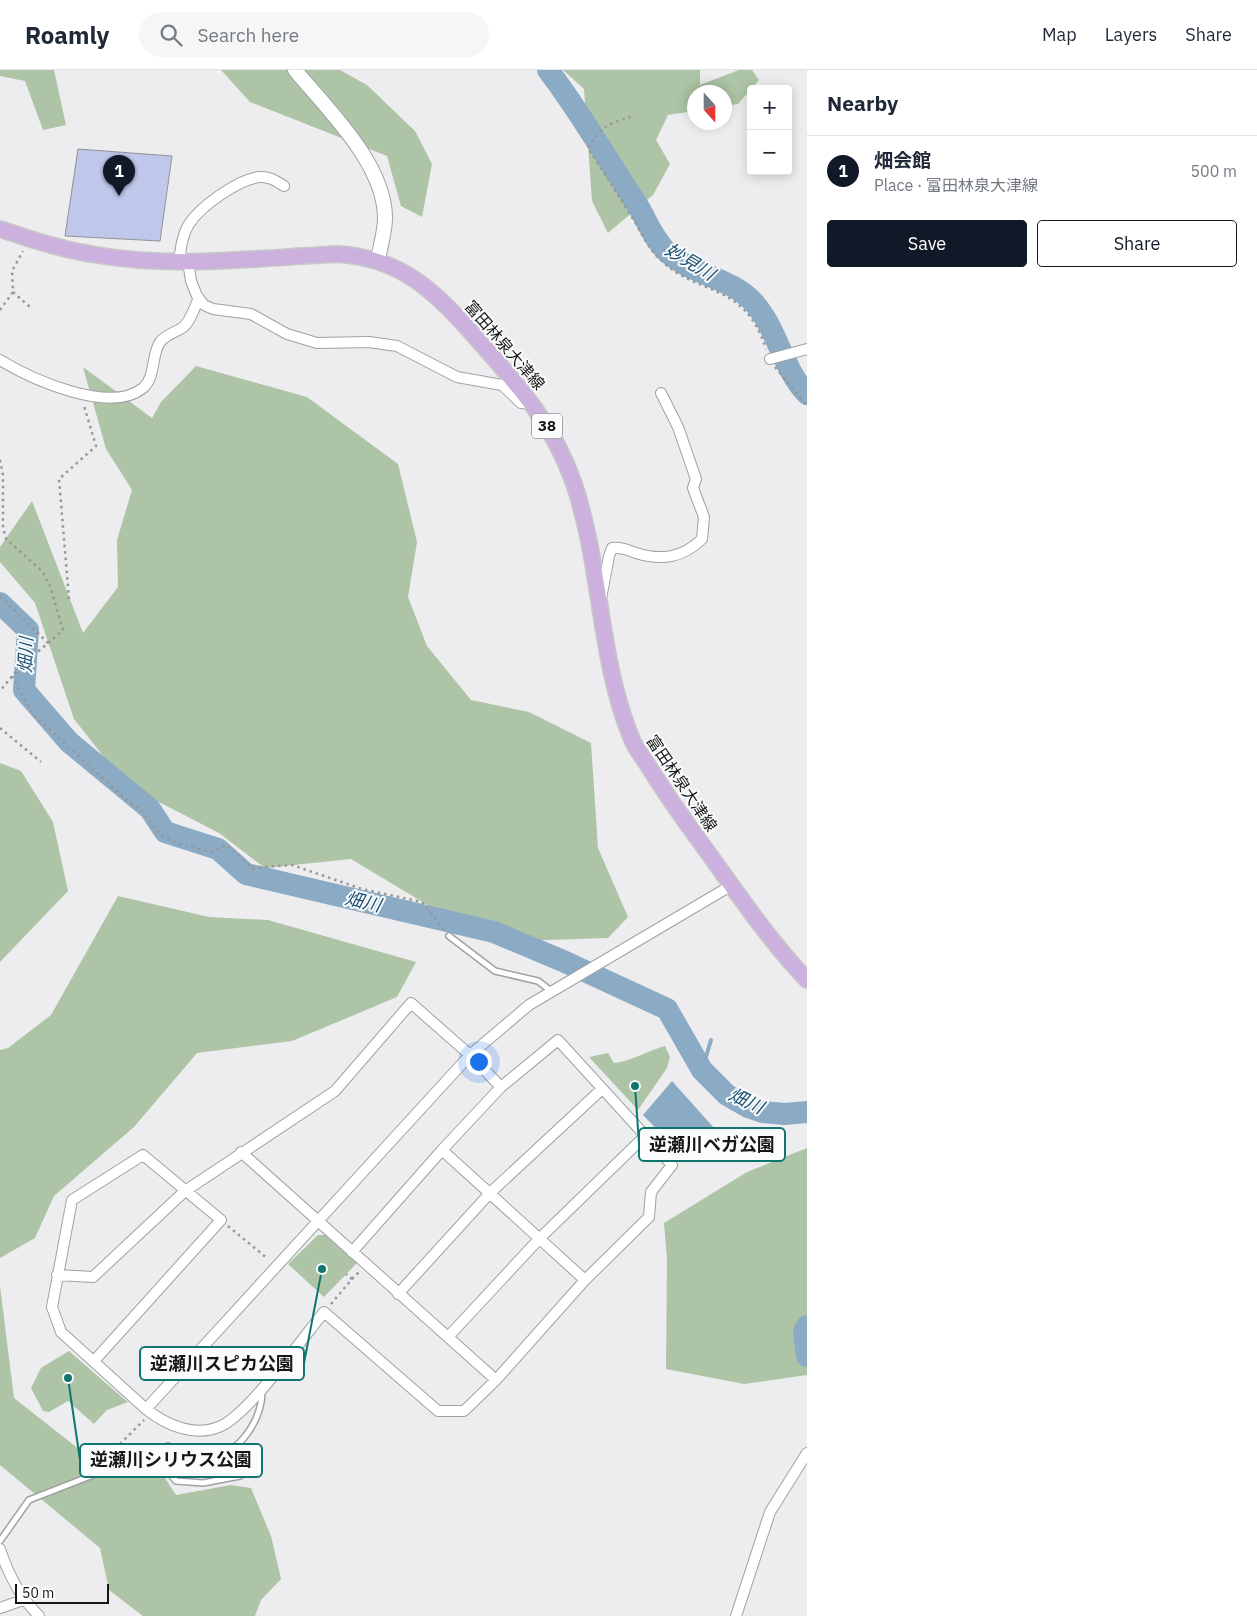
<!DOCTYPE html>
<html lang="en">
<head>
<meta charset="utf-8">
<style>
  :root { --surface:#fff; --page:#f6f6f7; --text:#1f2937; --muted:#747a83; --line:#e0e1e3; --accent:#111827 }
  body { margin:0; font-family:"IBM Plex Sans","Noto Sans JP",sans-serif; background:var(--page); color:var(--text) }
  .controls { position:absolute; right:15px; top:15px; display:grid; overflow:hidden; border-radius:5px; box-shadow:0 2px 12px #0003 }
  .controls button { width:45px; height:45px; display:grid; place-items:center; padding:0; border:0; border-bottom:1px solid var(--line); background:var(--surface); color:var(--text); font:25px sans-serif }
  .compass { position:absolute; left:687px; top:15px; width:45px; height:45px; border-radius:50%; background:var(--surface); box-shadow:0 2px 12px #0003; rotate:159deg }
  .scale { position:absolute; left:15px; bottom:12px; width:94px; box-sizing:border-box; padding-left:5px; border:2px solid #161616; border-top:0; font-size:14px; line-height:18px; white-space:nowrap; color:#161616; -webkit-text-stroke:4px #fafbfc; paint-order:stroke }
  .you { position:absolute; left:478px; top:991px; width:18px; height:18px; margin:-12px; border:4px solid #fff; border-radius:50%; background:#1a73e8; box-shadow:0 0 0 8px #1a73e833 }
  .badge { display:grid; place-items:center; width:32px; height:32px; border-radius:50%; background:var(--accent); color:#fff; font-size:16px; font-weight:700 }
  .pin { position:absolute; translate:-50% -41px; filter:drop-shadow(0 1px 2px #0008) }
  .pin::after { content:''; position:absolute; top:26px; width:18px; height:15px; background:inherit; clip-path:polygon(0 0,100% 0,50% 100%) }
  .list { margin:0; padding:0; list-style:none }
  h2 { display:flex; justify-content:space-between; align-items:center; height:65px; margin:0; padding:0 20px; font-size:21px }
  h2 small { font-size:16px; font-weight:400; color:var(--muted) }
  .list li { display:grid; grid-template-columns:32px 1fr auto; gap:15px; align-items:center; box-sizing:border-box; height:70px; padding:0 20px; border-top:1px solid var(--line) }
  .list b { display:block; font-size:19px; white-space:nowrap }
  .list p { margin:0; font-size:16px; white-space:nowrap; color:var(--muted) }
  .list em { font-size:16px; font-style:normal; color:var(--muted) }
  .actions { display:flex; gap:10px; padding:15px 20px }
  .actions a { flex:1; padding:11px 0; border:1px solid var(--accent); border-radius:5px; text-align:center; font-size:18px; color:var(--accent) }
  .actions .main { background:var(--accent); color:#fff }
  .icon { flex:none; width:28px; height:28px; fill:none; stroke:currentColor; stroke-width:2; stroke-linecap:round; stroke-linejoin:round }
  .map { position:relative; flex:none; width:807px; height:1546px; overflow:hidden }
  header { display:flex; align-items:center; gap:30px; box-sizing:border-box; height:70px; padding:0 25px; background:var(--surface); border-bottom:1px solid var(--line) }
  header strong { font-size:24px }
  nav { display:flex; gap:28px; margin-inline-start:auto; font-size:18px }
  .search { width:350px; height:45px; background:var(--page); display:flex; align-items:center; gap:12px; box-sizing:border-box; padding:0 18px; border-radius:28px; color:var(--muted); font-size:19px }
  main { display:flex }
  aside { flex:1; background:var(--surface) }
  .map>svg:first-child { display:block }
  .green { fill:#adc5a6 }
  .water { fill:#8babc5 }
  .lines { fill:none; stroke-linecap:round; stroke-linejoin:round }
  .stream { stroke:#8babc5; stroke-width:4 }
  .river { stroke:#8babc5; stroke-width:22 }
  .building { fill:#bfc7eb; stroke:#919293 }
  .lane-casing { stroke:#a0a1a2; stroke-width:8 }
  .street-casing { stroke:#a0a1a2; stroke-width:12 }
  .secondary-casing { stroke:#a0a1a2; stroke-width:16 }
  .primary-casing { stroke:#c7c7c7; stroke-width:18 }
  .path { stroke:#979798; stroke-width:2.5; stroke-dasharray:2.5 4; stroke-linecap:butt }
  .lane { stroke:#fff; stroke-width:5 }
  .street { stroke:#fff; stroke-width:10 }
  .secondary { stroke:#fff; stroke-width:14 }
  .primary { stroke:#ccb1df; stroke-width:15 }
  .labels { text-anchor:middle; stroke-width:4; stroke-linejoin:round; paint-order:stroke }
  .shield { fill:#fafbfc; stroke:#5a5b5b; stroke-width:1 }
  .shield-label { font-size:15px; font-weight:bold; fill:#161616 }
  .street-label { font-size:16px; fill:#161616; stroke:#fafbfc }
  .water-label { font-size:18px; font-style:italic; fill:#1c5074; stroke:#fafbfc }
  .leader { fill:none; stroke:#0f766e; stroke-width:2 }
  .callout-dot { fill:#0f766e; stroke:#fafbfc; stroke-width:2 }
  .callout { fill:#fafbfc; stroke:#0f766e; stroke-width:2 }
  .callout-label { font-size:18px; text-anchor:middle; font-weight:bold; fill:#161616 }
</style>
</head>
<body>
<header>
<strong>Roamly</strong>
<div class="search"><svg class="icon" aria-label="search" viewBox="0 0 24 24"><circle cx="10" cy="10" r="6"/><path d="M15 15l6 6"/></svg>Search here</div>
<nav><a>Map</a><a>Layers</a><a>Share</a></nav>
</header>
<main>
<div class="map">
<svg width="807" height="1546" viewBox="0 0 807 1546">
  <rect width="100%" height="100%" fill="#ededef"/>
  <path class="green" d="M0 0H54L66 55 43 60 25 11 0 6Z
    M221 0H340L367 15 415 61 432 94 422 147 401 136 387 86 250 32Z
    M563 0H700V15L739 0H752L759 10 738 34 725 36 724 22H694V41L668 45 656 70 670 94 653 125 608 163 592 131 584 19Z
    M196 296 307 327 398 394 417 472 408 527 427 576 471 630 529 642 591 673 598 778 628 847 608 868 489 872 351 789 265 798 219 763 126 715 74 649 35 533 0 492V477L32 431 83 563 118 517 117 470 132 420 106 379 83 297 152 348 161 332Z
    M0 693 21 701 53 752 68 821 0 892Z
    M118 826 209 847 268 850 416 892 397 927 292 971 197 983 134 1057 54 1126 35 1168 0 1188V980L8 978 51 945Z
    M665 976 670 987 667 998 638 1040 589 987 608 983 614 993C632 991 647 981 665 976Z
    M807 1078V1305L744 1314 666 1299 667 1189 664 1153 747 1102Z
    M318 1165H325L357 1193 324 1227 288 1194Z
    M0 1216 14 1328 94 1391 161 1402 176 1425 231 1415 251 1418 271 1466 281 1509 261 1530 255 1546H143L109 1520 100 1478 0 1395Z
    M69 1281 123 1328 128 1332 107 1340 94 1354 68 1331 49 1342 43 1341 31 1318 41 1298Z"/>
  <path class="water" d="M672 1011 714 1058 673 1076 643 1045Z"/>
  <g class="lines">
    <path class="stream" d="M702 1000 711 970"/>
    <path class="river" d="M548 0C581 43 608 91 638 136 647 151 653 168 666 181 691 205 731 207 754 233 778 260 782 298 807 324
      M0 533 28 560 24 620 69 672 150 739 165 762 218 779 246 804 494 862 563 891 667 939 702 1000 727 1025 748 1037 763 1042 785 1044 807 1042
      M807 1256 804 1262 807 1286"/>
  </g>
  <path class="building" d="M78 79 172 86 160 171 65 166Z"/>
  <g class="lines">
    <defs>
      <path id="lane" d="M449 866 495 901 538 911 551 921
        M152 1383 176 1411 203 1413 240 1406
        M0 1471 29 1430 93 1405 108 1390 133 1381 152 1383 168 1376C181 1381 194 1388 209 1387 240 1385 262 1349 262 1321"/>
      <path id="street" d="M179 191C181 178 182 165 189 154 201 136 237 110 259 107 269 106 276 111 284 116
        M188 191 191 211 197 226 204 235 213 239 251 244 287 264 317 273 369 272 397 276 457 307 502 315 521 333 533 334
        M770 289 807 279
        M0 290C31 309 110 345 143 318 156 307 151 285 160 272 167 264 174 263 182 258 190 253 195 236 199 228
        M601 529 609 486 612 478C621 477 628 480 636 483 662 491 682 488 702 469L704 447 693 418 696 409 678 357 661 323
        M442 1080 585 1210
        M241 1082 496 1310
        M57 1205 93 1207 185 1121 335 1021 411 933 470 985 501 1017
        M398 1224 490 1123 602 1019
        M448 1267 540 1168 645 1066
        M94 1291 221 1150 143 1085 72 1130 52 1237 61 1262 146 1339C166 1355 195 1368 221 1356 249 1343 302 1269 324 1242L438 1341H464L496 1310 585 1210 649 1147 651 1122 672 1095 558 970 501 1017 442 1080 352 1182
        M146 1339 470 985 529 935 732 815
        M0 1479C8 1504 20 1527 39 1546
        M0 1538 23 1530
        M736 1546 770 1442 807 1383"/>
      <path id="secondary" d="M295 0C328 40 385 94 385 148 385 162 380 177 378 190"/>
      <path id="primary" d="M0 159C30 169 60 179 91 184 172 199 256 188 338 184 398 188 432 218 470 261 514 311 552 350 574 414 602 497 598 586 631 667 634 677 642 686 647 694 662 718 677 740 693 762 730 812 764 865 807 910"/>
    </defs>
    <use href="#lane" class="lane-casing"/>
    <use href="#street" class="street-casing"/>
    <use href="#secondary" class="secondary-casing"/>
    <use href="#primary" class="primary-casing"/>
    <path class="path" d="M631 47C607 54 602 56 588 78 603 101 618 125 633 149 640 160 646 174 655 184 694 229 743 207 766 279
      M13 222 30 237
      M0 240 13 222 12 201 23 181
      M775 297 807 336
      M0 390 3 405V458L6 469 42 501 50 516 63 560 18 599 0 621
      M0 526 48 573
      M69 529 59 409 96 376 84 336
      M12 606 33 644 123 727 141 740 160 765 179 774 210 782 227 775 252 798 292 795 362 819 422 832 445 861
      M0 658 41 692
      M228 1156 268 1189
      M352 1209 360 1201
      M331 1234 352 1209 346 1204
      M120 1374 144 1350"/>
    <use href="#lane" class="lane"/>
    <use href="#street" class="street"/>
    <use href="#secondary" class="secondary"/>
    <use href="#primary" class="primary"/>
  </g>
  <g class="labels">
    <rect class="shield" x="532" y="343.5" width="30" height="25" rx="4"/>
    <g class="shield-label">
      <text x="547" y="361">38</text>
    </g>
    <g class="street-label">
      <text transform="translate(505 275) rotate(49)" y="6">富田林泉大津線</text>
      <text transform="translate(682 713) rotate(56)" y="6">富田林泉大津線</text>
    </g>
    <g class="water-label">
      <text transform="translate(690 192) rotate(31)" y="6">妙見川</text>
      <text transform="translate(26 585) rotate(-88)" y="6">畑川</text>
      <text transform="translate(363 832) rotate(13)" y="6">畑川</text>
      <text transform="translate(746 1031) rotate(25)" y="6">畑川</text>
    </g>
  </g>
  <path class="leader" d="M635 1016L639 1074M322 1199L304 1293M68 1308L80 1390"/>
  <g class="callout-dot">
    <circle cx="635" cy="1016" r="5"/>
    <circle cx="322" cy="1199" r="5"/>
    <circle cx="68" cy="1308" r="5"/>
  </g>
  <g class="callout">
    <rect x="639" y="1058" width="146" height="33" rx="5"/>
    <rect x="140" y="1277" width="164" height="33" rx="5"/>
    <rect x="80" y="1374" width="182" height="33" rx="5"/>
  </g>
  <g class="callout-label">
    <text x="712" y="1081">逆瀬川ベガ公園</text>
    <text x="222" y="1300">逆瀬川スピカ公園</text>
    <text x="171" y="1396">逆瀬川シリウス公園</text>
  </g>
</svg>
<div class="controls">
<button>+</button>
<button>−</button>
</div>
<svg class="compass" viewBox="-18 -18 36 36"><path d="M0-13l5 13h-10z" fill="#e53935"/><path d="M0 13l5-13h-10z" fill="#747a83"/></svg>
<div class="scale">50 m</div>
<div class="you"></div>
<div class="pin badge" style="left:119px;top:126px">1</div>
</div>
<aside>
<h2>Nearby<small></small></h2>
<ul class="list">
<li><span class="badge">1</span><div><b>畑会館</b><p>Place · 富田林泉大津線</p></div><em>500 m</em></li>
</ul>
<div class="actions"><a class="main">Save</a><a>Share</a></div>
</aside>
</main>
</body>
</html>
